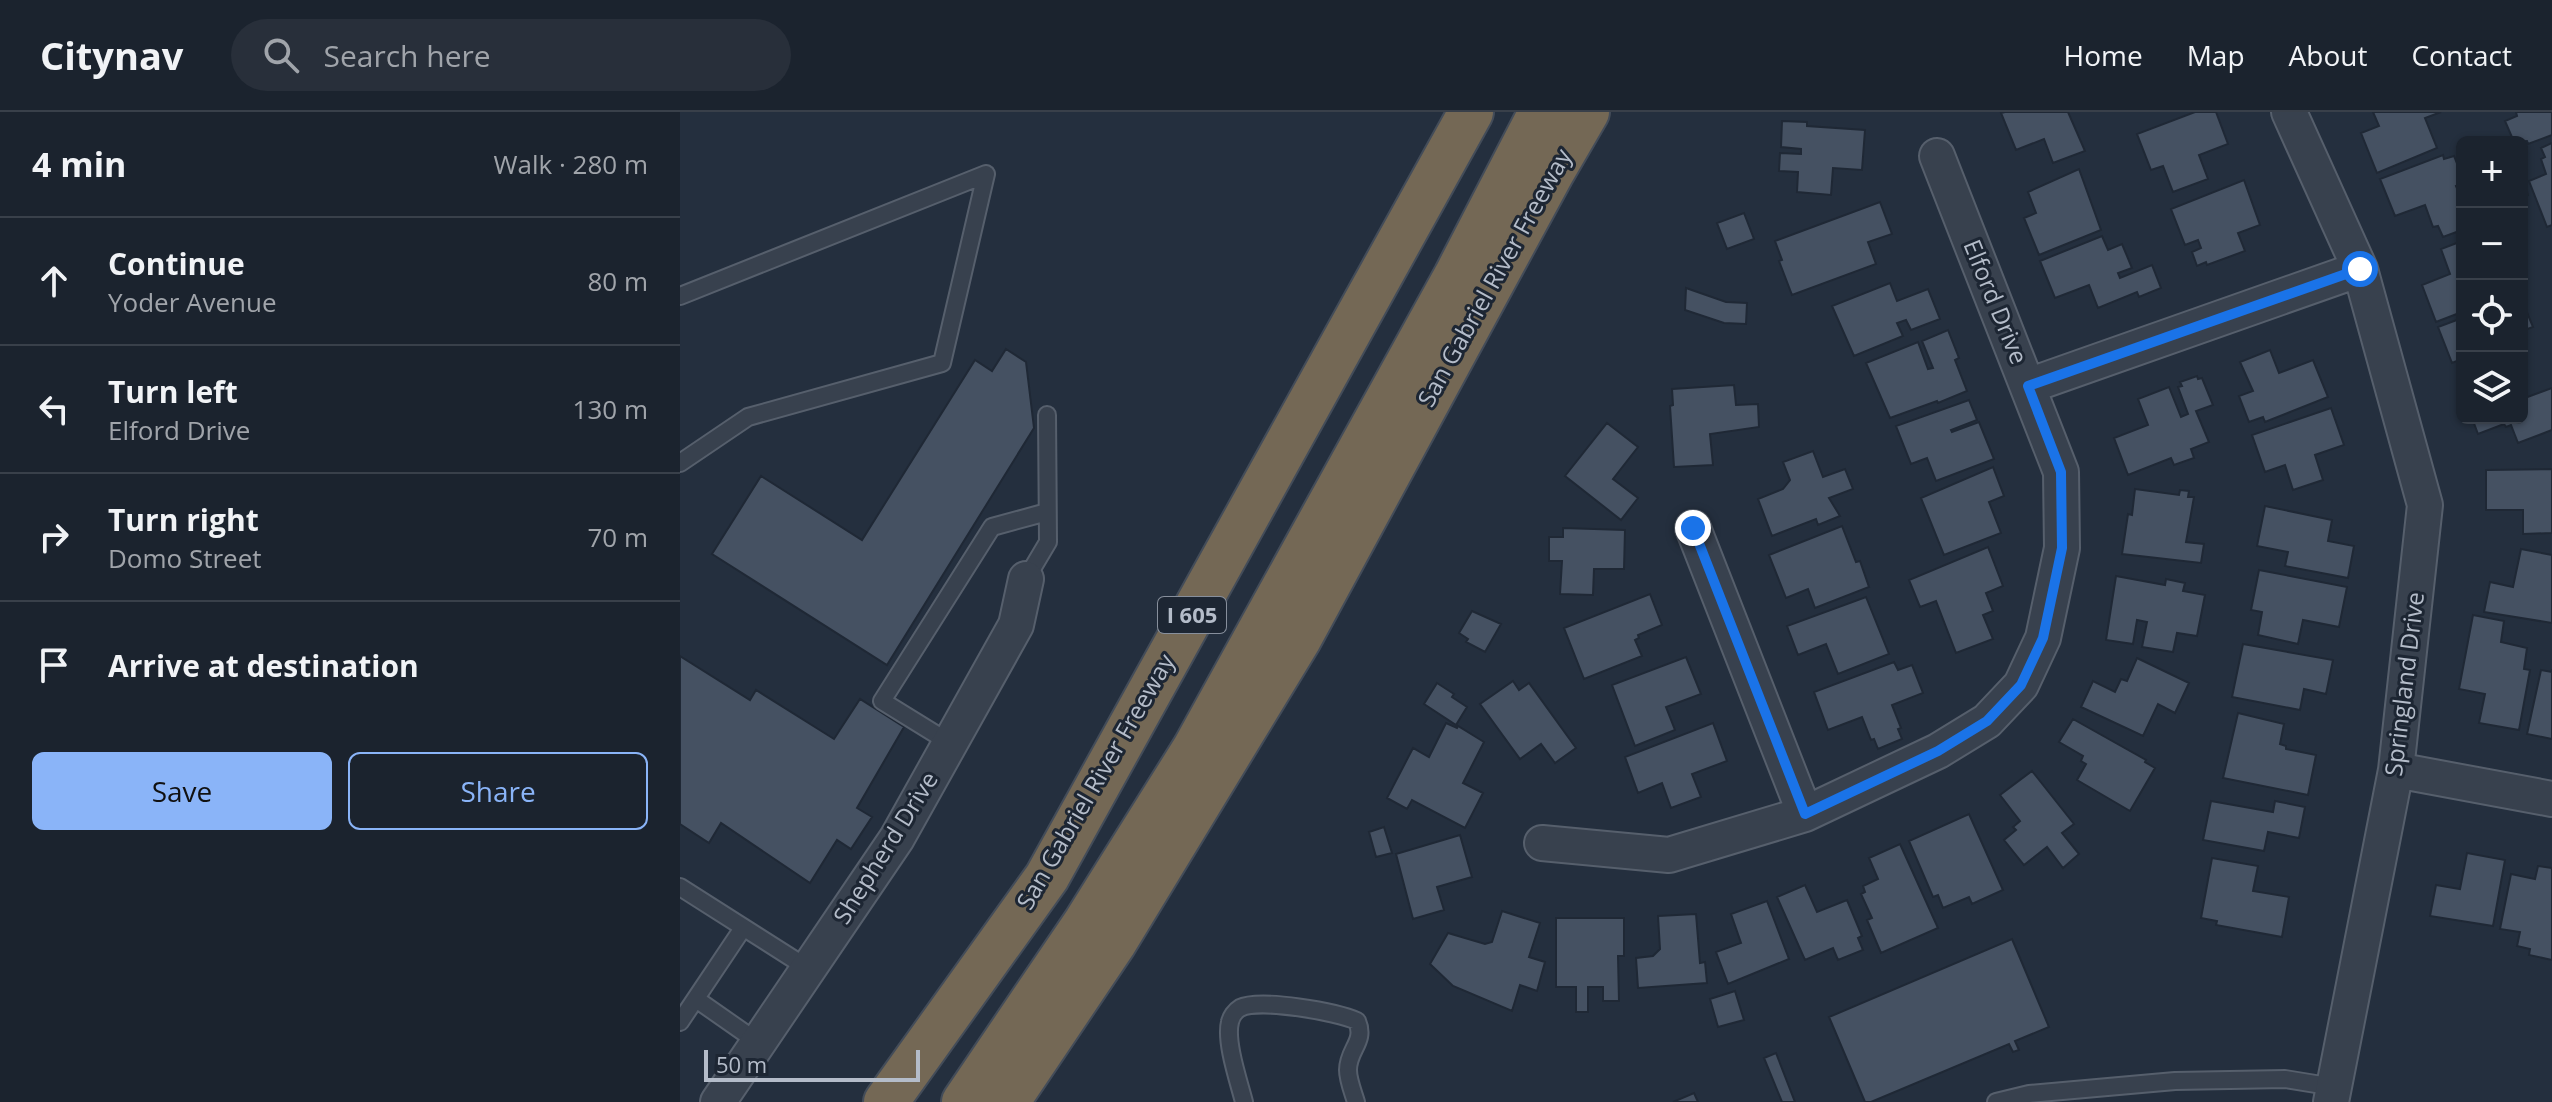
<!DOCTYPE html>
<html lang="en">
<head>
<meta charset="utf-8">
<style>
  :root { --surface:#1b232e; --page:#282f3a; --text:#f1f3f6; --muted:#a0a4aa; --line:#39404a; --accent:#8ab4f8 }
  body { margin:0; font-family:"Open Sans",sans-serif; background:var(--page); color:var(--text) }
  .controls { position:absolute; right:24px; top:24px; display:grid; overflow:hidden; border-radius:12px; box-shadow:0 2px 6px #0004 }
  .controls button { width:72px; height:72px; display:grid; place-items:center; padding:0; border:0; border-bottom:2px solid var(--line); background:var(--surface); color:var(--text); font:40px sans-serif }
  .scale { position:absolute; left:24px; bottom:20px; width:216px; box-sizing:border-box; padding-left:8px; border:4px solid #b4bcc9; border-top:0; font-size:22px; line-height:28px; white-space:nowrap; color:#b4bcc9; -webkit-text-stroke:6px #1d2633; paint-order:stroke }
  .stop { position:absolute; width:24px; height:24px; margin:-18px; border:6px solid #1a73e8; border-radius:50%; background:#fff }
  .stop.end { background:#1a73e8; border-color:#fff; box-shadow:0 2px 8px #0008 }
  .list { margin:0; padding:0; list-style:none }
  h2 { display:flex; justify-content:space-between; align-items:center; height:104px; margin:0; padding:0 32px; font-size:34px }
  h2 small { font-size:26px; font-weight:400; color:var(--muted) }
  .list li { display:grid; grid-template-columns:52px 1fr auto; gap:24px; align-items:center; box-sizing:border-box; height:128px; padding:0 32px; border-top:2px solid var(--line) }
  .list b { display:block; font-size:30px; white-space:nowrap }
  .list p { margin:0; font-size:26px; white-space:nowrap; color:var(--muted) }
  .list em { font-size:26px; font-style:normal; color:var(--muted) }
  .actions { display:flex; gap:16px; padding:24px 32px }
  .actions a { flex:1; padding:18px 0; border:2px solid var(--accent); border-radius:12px; text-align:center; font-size:28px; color:var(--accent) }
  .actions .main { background:var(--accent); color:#111 }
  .icon { flex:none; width:44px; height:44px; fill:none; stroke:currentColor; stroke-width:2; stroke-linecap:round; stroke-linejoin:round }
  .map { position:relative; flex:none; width:1872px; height:990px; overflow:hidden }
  header { display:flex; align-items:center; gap:48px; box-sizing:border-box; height:112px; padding:0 40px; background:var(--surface); border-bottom:2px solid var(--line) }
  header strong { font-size:38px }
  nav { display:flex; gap:44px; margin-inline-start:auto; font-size:28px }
  .search { width:560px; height:72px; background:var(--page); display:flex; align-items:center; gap:20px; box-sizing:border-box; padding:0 28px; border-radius:44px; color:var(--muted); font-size:30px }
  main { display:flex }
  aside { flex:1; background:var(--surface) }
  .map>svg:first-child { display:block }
  .building { fill:#455162; stroke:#1f2835; stroke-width:2 }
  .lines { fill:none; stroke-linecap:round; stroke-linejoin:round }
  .lane-casing { stroke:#565f6c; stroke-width:20 }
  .street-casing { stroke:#565f6c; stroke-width:38 }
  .highway-casing { stroke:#434c59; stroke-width:48 }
  .lane { stroke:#38414e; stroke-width:16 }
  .street { stroke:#38414e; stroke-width:34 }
  .highway { stroke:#746855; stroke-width:44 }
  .route { stroke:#1a73e8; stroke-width:10 }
  .labels { text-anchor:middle; stroke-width:6; stroke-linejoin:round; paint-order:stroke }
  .shield { fill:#1d2633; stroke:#878f9c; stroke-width:2 }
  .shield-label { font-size:22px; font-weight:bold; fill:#b4bcc9 }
  .street-label { font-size:24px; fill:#b4bcc9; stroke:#1d2633 }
</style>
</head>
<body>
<header>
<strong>Citynav</strong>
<div class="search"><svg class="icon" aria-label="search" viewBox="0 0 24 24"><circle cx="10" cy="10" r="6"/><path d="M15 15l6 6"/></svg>Search here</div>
<nav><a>Home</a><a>Map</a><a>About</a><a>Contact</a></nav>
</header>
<main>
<aside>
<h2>4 min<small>Walk · 280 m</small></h2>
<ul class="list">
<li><svg class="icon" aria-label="ahead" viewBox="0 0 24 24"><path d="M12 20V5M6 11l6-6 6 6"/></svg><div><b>Continue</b><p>Yoder Avenue</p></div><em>80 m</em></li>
<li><svg class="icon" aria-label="left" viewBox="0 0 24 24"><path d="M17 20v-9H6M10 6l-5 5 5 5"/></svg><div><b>Turn left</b><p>Elford Drive</p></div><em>130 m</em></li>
<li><svg class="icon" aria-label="right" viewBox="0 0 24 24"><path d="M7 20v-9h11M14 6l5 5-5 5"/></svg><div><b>Turn right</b><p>Domo Street</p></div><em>70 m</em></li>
<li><svg class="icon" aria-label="arrive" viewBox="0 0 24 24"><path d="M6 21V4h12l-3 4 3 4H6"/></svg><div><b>Arrive at destination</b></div></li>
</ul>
<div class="actions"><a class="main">Save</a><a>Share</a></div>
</aside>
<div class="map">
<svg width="1872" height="990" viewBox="0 0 1872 990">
  <rect width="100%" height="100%" fill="#242f3e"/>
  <path class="building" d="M1325 0H1388L1405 39 1373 51 1364 27 1336 38 1321 1Z
    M1515 0H1536L1548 32 1519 43 1528 67 1493 80 1483 54 1471 58 1457 22Z
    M1693 0H1761L1745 6 1757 36 1697 61 1681 21 1699 14Z
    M1836 0H1872V23L1848 32 1847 29 1834 30 1825 9 1837 4Z
    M1102 9 1127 10V14L1185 18 1182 58 1153 56 1151 83 1117 80 1118 60 1099 59 1100 41 1121 42V37L1101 35Z
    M1872 31V113L1867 115 1849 69 1866 62 1861 47 1865 45 1861 36Z
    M1763 43 1764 47 1774 44 1782 64V71L1776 74 1782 88V118L1763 125 1758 114 1753 115 1745 93 1715 104 1700 67Z
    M1399 57 1421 118 1359 143 1344 106 1356 101 1348 80Z
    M1842 60 1848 83 1842 85Z
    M1564 68 1580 113 1558 121 1565 139 1527 153 1526 150 1517 154 1512 140 1521 136 1518 128 1505 133 1491 97Z
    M1200 90 1212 122 1188 130 1196 152 1112 183 1099 149 1102 148 1095 129Z
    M1064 101 1074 127 1047 137 1037 111Z
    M1422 124 1428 138 1442 132 1452 156 1438 161 1440 166 1472 153 1481 176 1459 185 1457 180 1418 196 1409 173 1375 186 1360 149Z
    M1782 129V200L1756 210 1742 173 1770 162 1761 137Z
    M1210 171 1217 189 1248 177 1260 207 1231 218 1226 208 1217 211 1223 224 1174 244 1152 194Z
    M1006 176 1046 190 1067 191 1066 212 1044 211 1005 198Z
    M1842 188 1853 215 1842 219Z
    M1782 206V247L1772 251 1758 215Z
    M1268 218 1279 246 1275 248 1287 279 1258 291 1257 289 1210 306 1186 251 1238 230 1248 257 1253 256 1242 229Z
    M326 237 346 250 354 316 207 553 32 442 81 364 182 428 295 248 312 259Z
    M1590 238 1599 261 1633 248 1648 285 1585 310 1583 305 1569 310 1559 284 1573 279 1560 250Z
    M1517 264 1518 267 1522 266 1533 293 1516 299 1529 330 1511 337 1514 346 1494 353 1491 346 1448 363 1434 326 1468 313 1458 287 1489 275 1501 305 1508 302 1498 275 1502 274 1500 270Z
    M1054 273 1056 293 1078 292 1079 315 1030 322 1033 353 994 355 990 294 993 293 992 277Z
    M1872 276V318L1838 331 1831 313 1826 315 1824 312 1798 322 1792 306H1842V287Z
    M1289 288 1297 308 1271 318 1272 320 1299 310 1314 347 1256 369 1247 346 1231 352 1216 314Z
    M1651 296 1664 333 1635 343 1643 368 1613 378 1605 353 1585 360 1572 323Z
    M927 311 958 335 933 367 958 386 941 408 885 364Z
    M1133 339 1143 365 1165 357 1173 377 1149 386 1160 404 1138 413 1136 407 1092 424 1078 387 1103 377 1110 368 1103 350Z
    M1313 355 1324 384 1309 390 1321 421 1264 443 1241 386Z
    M1872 357V421L1843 422V398H1806V358Z
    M1455 377 1499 383 1500 378 1509 379 1508 385H1514L1506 430 1524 432 1521 451 1442 442 1448 402 1452 403Z
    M1585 394 1652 408 1648 429 1674 434 1668 466 1605 454 1608 440 1577 434Z
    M1162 414 1176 450 1180 449 1189 475 1135 496 1128 477 1106 486 1089 443Z
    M883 416 945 418 944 457H914L913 483 880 482 882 449H869V425H883Z
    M1308 435 1323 474 1306 481 1313 499 1303 503 1313 527 1276 541 1256 489 1240 495 1229 468Z
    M1841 437 1872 443V511L1804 500 1810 470 1833 475Z
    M1579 458 1667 475 1659 515 1623 508 1618 532 1578 523 1582 500 1571 498Z
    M1436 464 1485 473 1486 467 1505 471 1503 479 1525 483 1517 524 1497 521 1493 540 1462 535 1467 510 1457 508 1453 532 1426 528Z
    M970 482 982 513 958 523 959 526 955 528 962 544 904 567 884 516Z
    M1186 485 1209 542 1158 562 1146 532 1118 543 1107 514Z
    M792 499 821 512 805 540 786 530 788 527 779 521Z
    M1793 503 1824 509 1821 530 1847 536 1844 557 1850 558 1839 618 1799 611 1805 582 1779 577Z
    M1563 532 1653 548 1646 582 1624 577 1620 598 1552 585Z
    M0 544 70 588 76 578 154 627 180 587 224 615 177 696 192 705 171 737 157 728 130 771 41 711 29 731 0 712Z
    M1006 545 1021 582 986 595 995 618 955 634 932 573Z
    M1457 546 1509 571 1495 601 1478 592 1463 624 1401 595 1413 569 1435 580 1441 567 1447 569Z
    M1214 550 1218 558 1232 553 1243 581 1212 593 1221 616 1218 617 1222 627 1198 637 1194 627 1191 628 1182 605 1148 618 1134 580Z
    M1872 557V627L1847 622 1861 558 1872 560Z
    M833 569 839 578 849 571 896 636 875 651 861 632 840 647 800 592Z
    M757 571 774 582 772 585 787 595 776 613 744 592Z
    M1558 601 1604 612 1600 632 1606 634V637L1636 643 1628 683 1543 666Z
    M1393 607 1466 648 1465 650 1475 656 1450 699 1397 668 1406 652 1401 649 1403 644 1379 630Z
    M766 611 777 616 778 614 804 630 783 671 803 681 785 716 732 688 727 697 707 686 733 636 749 645Z
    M1033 611 1047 649 1012 662 1021 685 991 696 982 671 958 681 945 645Z
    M1352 659 1394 712 1382 721 1399 742 1383 756 1367 735 1344 753 1324 728 1336 718 1333 715 1340 709 1320 683Z
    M1531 689 1593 700 1595 689 1625 695 1619 726 1588 720 1584 739 1523 728Z
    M1289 702 1323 778 1292 792 1289 785 1263 796 1258 783 1253 785 1229 729Z
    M704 715 712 741 696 745 689 720Z
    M780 723 792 765 757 775 764 798 733 807 716 742Z
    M1220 732 1258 816 1201 841 1187 808 1192 806 1181 782 1185 780 1183 774 1198 767 1189 746Z
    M1787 741 1825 748 1813 814 1750 804 1756 773 1780 777Z
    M1532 746 1578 754 1573 779 1609 785 1602 825 1536 813 1537 809 1521 806Z
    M1858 754 1872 756V848L1849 843 1850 837 1837 834 1840 820 1820 817 1831 762 1855 767Z
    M1125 773 1137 800 1167 788 1182 824 1178 826 1183 838 1158 848 1153 836 1125 848 1097 785Z
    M1087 789 1109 847 1048 872 1036 840 1061 831 1051 802Z
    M822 799 860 811 849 845 865 850 857 879 840 873 832 899 773 874 750 852 768 821 805 832 812 830Z
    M1016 802 1020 851 1025 850 1027 871 958 876 956 846 973 844 980 837 978 804Z
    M876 806H944V844H938L939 889H923V875H908V900H896V875H876Z
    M1332 827 1369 915 1335 929 1339 938 1333 940 1329 932 1191 990H1185L1149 905Z
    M1055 879 1064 908 1038 915 1030 887Z
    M1096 941 1115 990H1102L1084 946Z
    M1014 981 1018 990H993Z"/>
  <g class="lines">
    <defs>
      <path id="lane" d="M0 184 306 62 262 251 68 305 0 351
        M346 467 368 430 367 303
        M270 631 202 589 312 415 367 400
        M0 775 129 857
        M16 887 79 931
        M0 910 63 816
        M564 990C559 970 545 930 550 910 551 905 555 899 560 896 580 886 657 900 677 909 686 930 668 937 668 958 668 968 673 980 676 990
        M1316 990 1349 982 1495 969 1605 967 1654 975"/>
      <path id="street" d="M1609 0 1680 157 1745 393 1716 658 1651 990
        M1348 274 1680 157
        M1013 416 1125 702
        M1716 658 1872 687
        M862 731 989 743 1125 702 1258 639 1307 609 1341 573 1363 526 1382 436 1381 360 1257 44
        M38 990 217 726 336 513 346 467"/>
      <path id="highway" d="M206 990 367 765 791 0
        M284 990 406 810 515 636 776 164 861 0
        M327 990 434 831 619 527 871 62 907 0"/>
    </defs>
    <use href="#lane" class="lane-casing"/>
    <use href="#street" class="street-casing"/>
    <use href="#highway" class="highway-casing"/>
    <use href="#lane" class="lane"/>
    <use href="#street" class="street"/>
    <use href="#highway" class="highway"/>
  </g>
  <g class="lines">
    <path class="route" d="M1013 416 1125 702 1258 639 1307 609 1341 573 1363 526 1382 436 1381 360 1348 274 1680 157"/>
  </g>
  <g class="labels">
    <rect class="shield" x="478" y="485" width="68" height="36" rx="6"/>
    <g class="shield-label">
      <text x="512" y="511">I 605</text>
    </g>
    <g class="street-label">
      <text transform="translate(815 166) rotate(-61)" y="8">San Gabriel River Freeway</text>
      <text transform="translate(1315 190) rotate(68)" y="8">Elford Drive</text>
      <text transform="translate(1725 572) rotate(-83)" y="8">Springland Drive</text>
      <text transform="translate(416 670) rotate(-60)" y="8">San Gabriel River Freeway</text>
      <text transform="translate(206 736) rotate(-58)" y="8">Shepherd Drive</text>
    </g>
  </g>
</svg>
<div class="controls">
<button>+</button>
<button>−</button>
<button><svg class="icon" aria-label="locate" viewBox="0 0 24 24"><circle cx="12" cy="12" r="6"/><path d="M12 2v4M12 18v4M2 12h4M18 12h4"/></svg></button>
<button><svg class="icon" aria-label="layers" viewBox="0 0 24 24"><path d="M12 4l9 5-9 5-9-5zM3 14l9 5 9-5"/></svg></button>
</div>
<div class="scale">50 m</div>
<div class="stop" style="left:1680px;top:157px"></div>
<div class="stop end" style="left:1013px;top:416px"></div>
</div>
</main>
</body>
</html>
